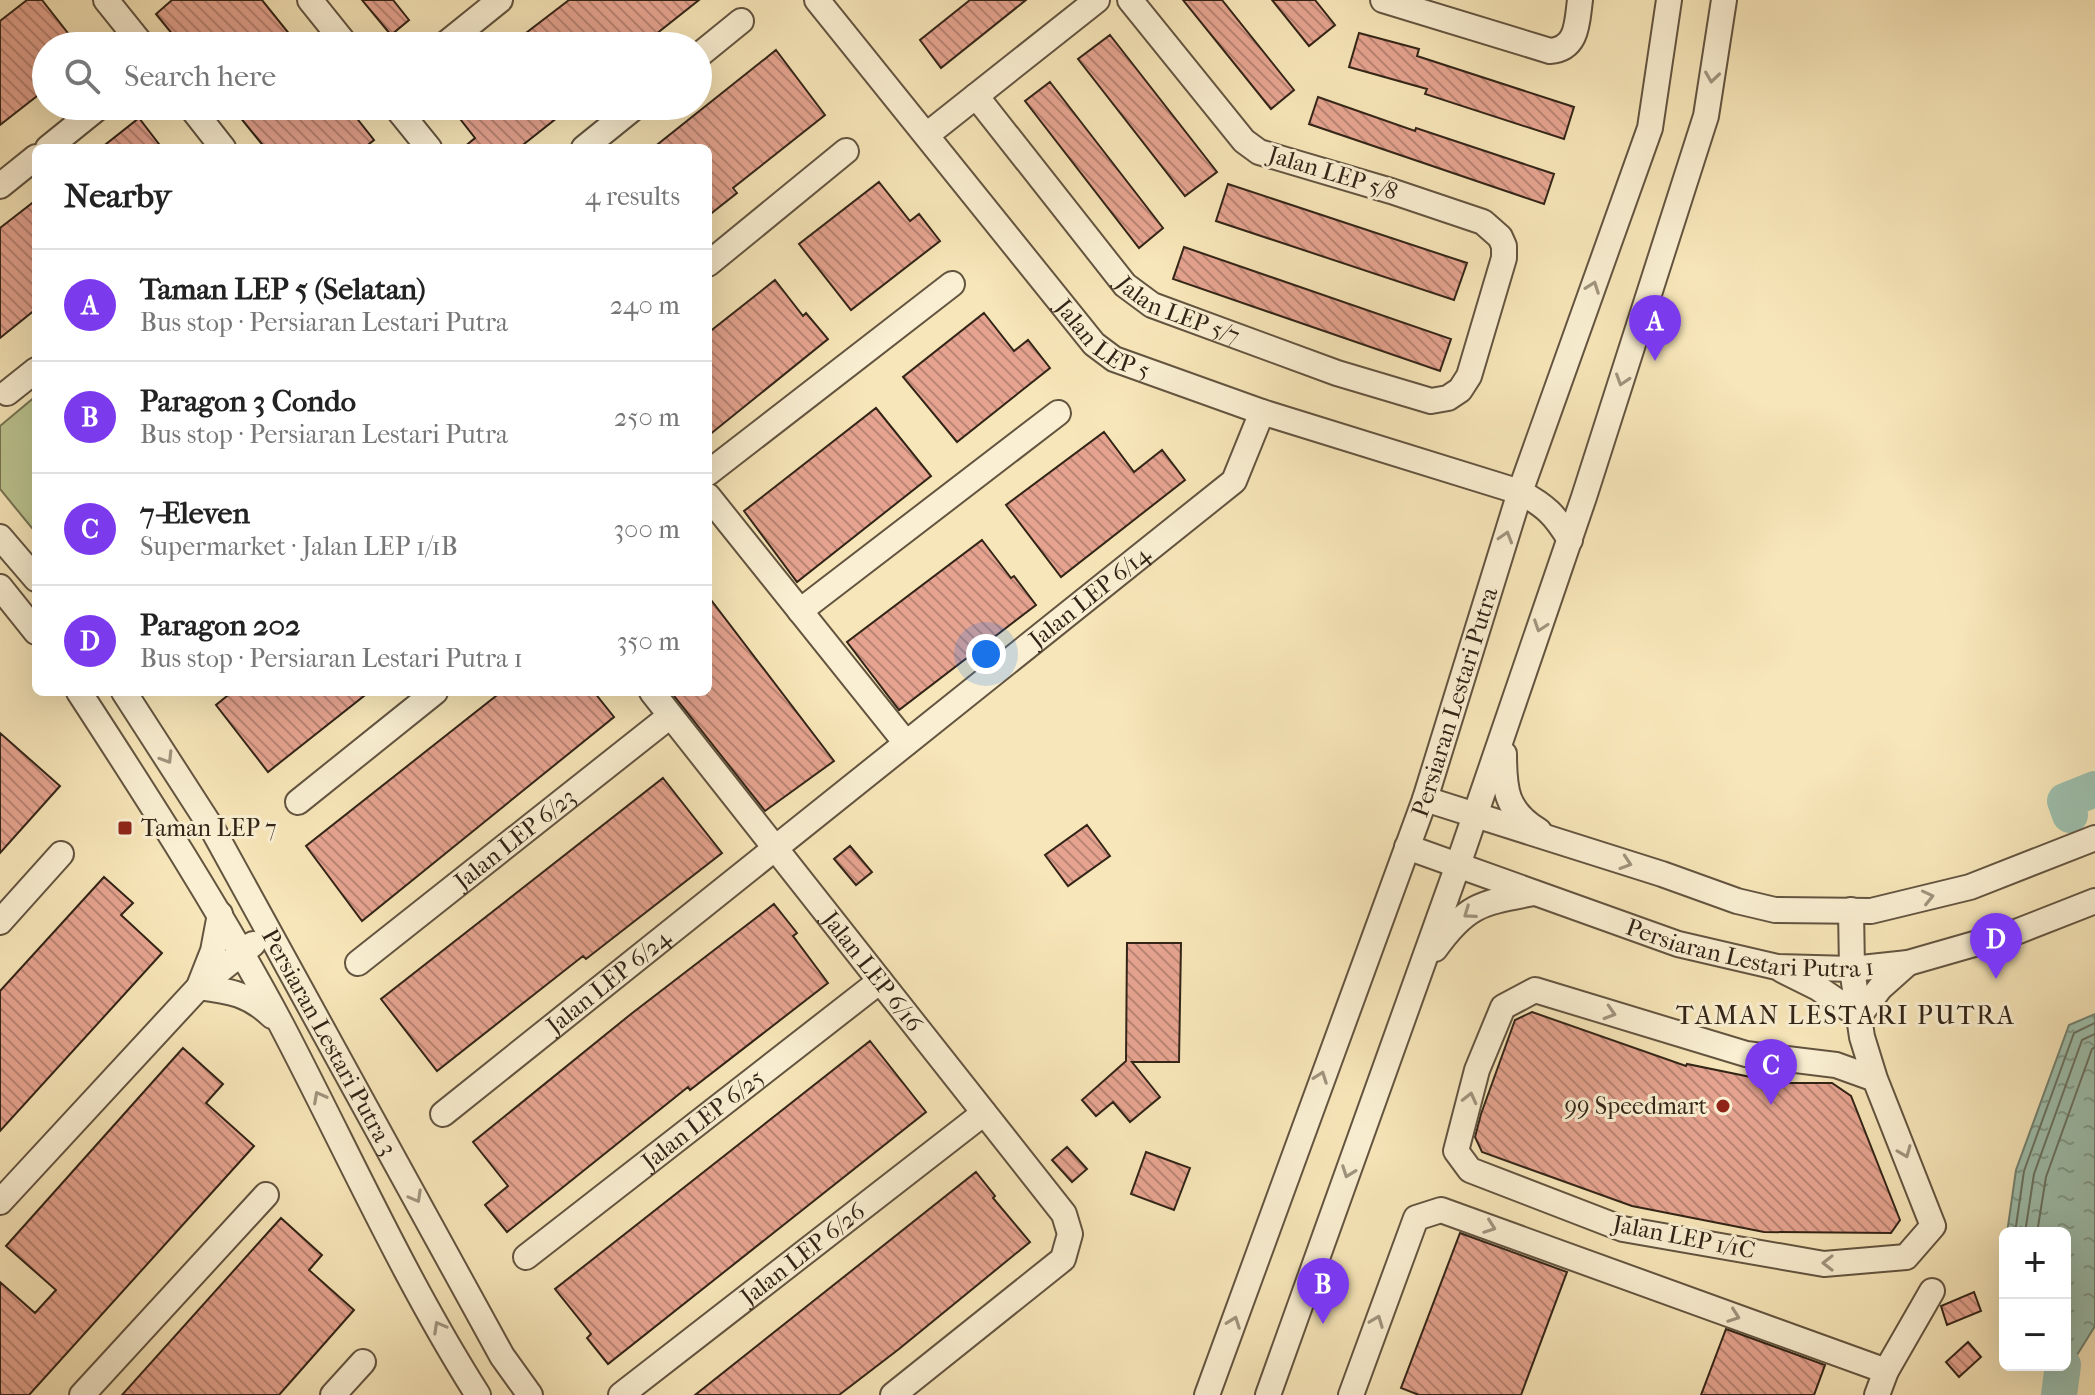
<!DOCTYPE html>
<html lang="en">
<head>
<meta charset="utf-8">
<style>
  :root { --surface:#fff; --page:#f6f6f6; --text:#222; --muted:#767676; --line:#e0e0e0; --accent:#7c3aed }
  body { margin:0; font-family:"IM FELL French Canon",serif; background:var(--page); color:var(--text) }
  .controls { position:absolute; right:24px; bottom:24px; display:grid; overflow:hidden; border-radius:12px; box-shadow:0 8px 32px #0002 }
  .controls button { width:72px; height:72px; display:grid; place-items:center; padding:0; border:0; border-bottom:2px solid var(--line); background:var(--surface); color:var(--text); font:40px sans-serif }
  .you { position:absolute; left:986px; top:654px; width:28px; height:28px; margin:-20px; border:6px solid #fff; border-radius:50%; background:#1a73e8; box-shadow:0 0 0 12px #1a73e833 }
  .badge { display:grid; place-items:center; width:52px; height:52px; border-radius:50%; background:var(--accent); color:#fff; font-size:26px; font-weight:700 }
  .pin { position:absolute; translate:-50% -66px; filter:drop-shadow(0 2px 4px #0008) }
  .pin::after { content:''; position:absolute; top:42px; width:28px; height:24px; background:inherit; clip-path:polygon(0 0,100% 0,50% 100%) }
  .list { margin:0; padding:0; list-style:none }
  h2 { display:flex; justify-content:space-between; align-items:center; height:104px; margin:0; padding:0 32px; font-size:34px }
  h2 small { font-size:26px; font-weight:400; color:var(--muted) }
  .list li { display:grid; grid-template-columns:52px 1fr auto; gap:24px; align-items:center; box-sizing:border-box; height:112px; padding:0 32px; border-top:2px solid var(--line) }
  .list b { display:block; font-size:30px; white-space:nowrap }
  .list p { margin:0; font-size:26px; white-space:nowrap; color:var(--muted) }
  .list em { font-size:26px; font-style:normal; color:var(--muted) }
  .icon { flex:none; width:44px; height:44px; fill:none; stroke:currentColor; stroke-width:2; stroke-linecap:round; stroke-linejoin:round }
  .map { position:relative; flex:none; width:2095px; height:1395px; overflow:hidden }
  .search { position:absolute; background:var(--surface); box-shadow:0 8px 32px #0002; left:32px; top:32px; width:680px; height:88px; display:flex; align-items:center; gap:20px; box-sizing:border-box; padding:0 28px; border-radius:44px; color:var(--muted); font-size:30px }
  .panel { position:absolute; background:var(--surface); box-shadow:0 8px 32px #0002; left:32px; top:144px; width:680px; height:552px; border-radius:12px }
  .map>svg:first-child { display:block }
  .park { fill:#bcc590; stroke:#777454; stroke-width:2 }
  .water { fill:url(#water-ripples); stroke:#728272; stroke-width:2 }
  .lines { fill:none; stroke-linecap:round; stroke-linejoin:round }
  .shore { stroke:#687262; stroke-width:2 }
  .river { stroke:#9dc0ae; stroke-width:36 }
  .building { fill:url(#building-back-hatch); stroke:#322417; stroke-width:2 }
  .minor-casing { stroke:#635440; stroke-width:28 }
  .minor { stroke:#faefd2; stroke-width:24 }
  .oneway { stroke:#a0947e }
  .poi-dot { fill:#8f2418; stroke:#faefd2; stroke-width:3 }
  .labels { text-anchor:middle; stroke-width:6; stroke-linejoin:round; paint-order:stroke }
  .street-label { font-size:24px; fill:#322417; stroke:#faefd2 }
  .poi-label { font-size:24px; fill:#322417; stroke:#faefd2; text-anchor:start }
  .neighbourhood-label { font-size:26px; letter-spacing:2px; fill:#322417; stroke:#faefd2 }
</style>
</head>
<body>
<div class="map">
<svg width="2095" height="1395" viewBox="0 0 2095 1395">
  <defs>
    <pattern id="water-ripples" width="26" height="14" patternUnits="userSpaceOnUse" patternTransform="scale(2)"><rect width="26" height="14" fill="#9dc0ae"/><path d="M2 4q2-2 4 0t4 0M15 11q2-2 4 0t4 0" fill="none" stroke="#819c8d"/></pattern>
    <pattern id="building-back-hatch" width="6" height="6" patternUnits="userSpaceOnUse" patternTransform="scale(2)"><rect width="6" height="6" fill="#e6a490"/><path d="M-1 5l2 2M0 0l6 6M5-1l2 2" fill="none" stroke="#bb8575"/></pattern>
  </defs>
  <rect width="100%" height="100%" fill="#f7e6b9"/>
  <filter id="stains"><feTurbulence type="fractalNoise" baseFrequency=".0025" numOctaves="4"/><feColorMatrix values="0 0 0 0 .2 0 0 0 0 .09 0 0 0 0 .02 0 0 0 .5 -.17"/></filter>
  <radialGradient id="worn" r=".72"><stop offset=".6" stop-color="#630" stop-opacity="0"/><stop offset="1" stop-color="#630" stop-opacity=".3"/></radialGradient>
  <path class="park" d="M36 396V533L0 489V426Z"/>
  <path class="water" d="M2095 1014V1326L2077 1355 2065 1353V1233H2007L2016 1170 2069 1025Z"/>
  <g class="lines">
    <path class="shore" d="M2015 1233 2024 1171 2074 1033 2095 1023
      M2025 1233 2034 1174 2082 1040 2095 1034
      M2037 1233 2046 1177 2092 1049 2095 1047"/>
    <path class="river" d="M2070 815 2065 801 2095 789
      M2059 1395 2063 1365"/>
  </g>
  <path class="building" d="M27 0H42L78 46H46V89L0 125V21Z
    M172 0H262L299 46H182L156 14Z
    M362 0H393L409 20 391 35Z
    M569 0H699L641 46H509Z
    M970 0H1026L941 68 920 40Z
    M1183 0H1222L1294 90 1271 109Z
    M1272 0H1315L1335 25 1309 46Z
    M1359 33 1419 49 1417 56 1574 107 1564 139 1425 94 1427 89 1349 67Z
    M1110 35 1217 172 1185 196 1078 59Z
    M776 50 825 115 733 188 737 193 708 216V148H653Z
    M1050 82 1163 228 1139 248 1025 101Z
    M1318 97 1415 131 1416 128 1554 174 1544 204 1309 124Z
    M231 106H347L374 140 364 148H265Z
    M450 106H572L519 148H463L475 138Z
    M139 118 162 148H101Z
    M879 182 910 221 919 214 940 241 851 310 799 244Z
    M1228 184 1467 263 1454 300 1216 221Z
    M36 200V309L0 338V228Z
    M1184 247 1451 339 1440 371 1173 279Z
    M775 280 803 316 806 313 828 339 708 436V333Z
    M984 313 1014 351 1028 340 1050 368 957 442 903 377Z
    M876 408 931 476 797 582 744 511Z
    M1104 432 1134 472 1162 450 1185 480 1061 577 1006 505Z
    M982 540 1011 578 1014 576 1036 605 899 710 847 642Z
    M708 596 834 761 765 811 671 692H708Z
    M232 692H369L268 772 216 705Z
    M501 692H594L614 717 362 921 306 846Z
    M0 733 60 786 0 853Z
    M663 778 722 853 586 959 583 956 437 1071 381 999Z
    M1087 825 1110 856 1068 886 1045 855Z
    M850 846 872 872 856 885 834 859Z
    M104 877 133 903 121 915 162 953 0 1131V991Z
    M774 904 797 933 793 936 828 983 690 1090 688 1087 507 1232 485 1205 508 1186 473 1142 631 1014Z
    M1127 943H1181L1179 1062H1132L1160 1097 1130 1122 1113 1102 1096 1116 1082 1100 1126 1061Z
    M1532 1012 1686 1066 1687 1064 1780 1083H1832L1851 1096 1900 1220 1891 1233 1764 1232 1632 1206 1482 1152 1475 1137 1481 1114 1515 1020Z
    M870 1041 926 1112 608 1364 587 1338 591 1334 555 1289Z
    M183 1048 223 1084 206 1103 254 1146 29 1395H0V1282L35 1313 56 1290 6 1246Z
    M1067 1147 1087 1169 1072 1182 1052 1160Z
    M1146 1152 1190 1168 1174 1210 1131 1194Z
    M976 1172 995 1196 993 1198 1030 1242 899 1349 839 1395H695Z
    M281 1218 322 1255 309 1270 354 1310 279 1395H122Z
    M1460 1233 1567 1272 1521 1395H1419L1401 1388Z
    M1974 1292 1981 1311 1947 1325 1941 1306Z
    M1726 1329 1825 1365 1814 1395H1701Z
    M1968 1342 1981 1357 1959 1377 1946 1362Z"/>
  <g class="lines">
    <defs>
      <g id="minor">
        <path d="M106 0 143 46"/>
        <path d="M310 0 347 46"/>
        <path id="s1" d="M817 0 1094 344 1114 359 1262 412 1520 492C1546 506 1555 515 1570 540"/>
        <path d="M1383 0 1550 51C1578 49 1577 22 1580 0"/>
        <path d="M443 46 500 0"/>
        <path d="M698 56 741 21"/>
        <path id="s2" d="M976 96 1125 285 1152 305 1337 373 1431 401 1448 398 1460 390 1469 376 1504 258V246L1500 237 1483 222 1391 191 1259 152 1244 141 1130 0"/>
        <path d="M190 106 223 148"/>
        <path d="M395 106 429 148"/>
        <path d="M928 134 1097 0"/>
        <path d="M48 148 100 106"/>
        <path d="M584 148 636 106"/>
        <path d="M0 186 36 157"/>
        <path d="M708 264 846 151"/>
        <path d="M7 393 36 370"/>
        <path d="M708 473 952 284"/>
        <path d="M708 496 906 743"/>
        <path d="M0 537 36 579"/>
        <path d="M0 587 36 632"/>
        <path d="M800 611 1058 413"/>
        <path d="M79 692C150 801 220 910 281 1024 346 1148 403 1277 478 1395"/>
        <path id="s3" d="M124 692 213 830 502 1356 530 1395"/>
        <path id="s4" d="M652 692 1064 1214 1070 1234 1063 1259 893 1395"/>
        <path d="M1504 754C1504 790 1506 811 1539 831"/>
        <path d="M1425 799 1662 874 1737 901 1775 910 1871 911 1970 887 2095 838"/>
        <path d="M298 802 435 692"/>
        <path id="s5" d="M1407 847 1678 944 1777 967 1852 969 1908 963 2016 932 2095 901"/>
        <path d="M1851 910 1852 969 1862 1037 1875 1079 1933 1226 1906 1257 1824 1264 1623 1229 1470 1170 1456 1151 1477 1070 1503 1007 1535 990 1746 1054 1836 1065 1875 1079"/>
        <path d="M0 922 61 854"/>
        <path d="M1435 949C1467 904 1482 903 1534 893"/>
        <path id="s6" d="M358 963 670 716"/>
        <path d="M1782 970 1818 988 1859 1016"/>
        <path d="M200 984 213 951 220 914"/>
        <path d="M199 987C230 991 249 994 272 1016"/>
        <path d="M1859 1016 1880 988 1908 963"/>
        <path id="s7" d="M443 1114 1234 481 1262 412"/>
        <path d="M0 1202 199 987 253 944"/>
        <path id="s8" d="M526 1257 880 981"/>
        <path d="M82 1395 266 1195"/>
        <path d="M333 1395 363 1362"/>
        <path id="s9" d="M621 1395 984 1113"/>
        <path id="s10" d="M1207 1395 1425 799 1520 492 1650 128 1669 0"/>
        <path d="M1268 1395 1458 865 1584 497 1706 116 1724 0"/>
        <path d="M1351 1395 1416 1218 1441 1210 1886 1371"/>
        <path d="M1877 1395 1886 1371 1932 1291"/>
      </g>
    </defs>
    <use href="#minor" class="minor-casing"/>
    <use href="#minor" class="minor"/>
  </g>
  <defs><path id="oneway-chevron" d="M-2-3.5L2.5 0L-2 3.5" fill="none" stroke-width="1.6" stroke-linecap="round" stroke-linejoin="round" transform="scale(2)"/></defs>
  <g class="oneway">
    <use href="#oneway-chevron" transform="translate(1712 77) rotate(98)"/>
    <use href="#oneway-chevron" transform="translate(1593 287) rotate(-70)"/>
    <use href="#oneway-chevron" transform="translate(1622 380) rotate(108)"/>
    <use href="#oneway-chevron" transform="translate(1506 537) rotate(-73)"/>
    <use href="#oneway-chevron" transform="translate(1540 626) rotate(109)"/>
    <use href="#oneway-chevron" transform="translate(167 758) rotate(58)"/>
    <use href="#oneway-chevron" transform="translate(1626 863) rotate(18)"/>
    <use href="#oneway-chevron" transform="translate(1928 897) rotate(-13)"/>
    <use href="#oneway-chevron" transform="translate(1469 913) rotate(145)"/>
    <use href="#oneway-chevron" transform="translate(1610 1013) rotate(17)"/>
    <use href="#oneway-chevron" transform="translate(1321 1077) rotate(-70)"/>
    <use href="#oneway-chevron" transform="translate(319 1097) rotate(-118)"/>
    <use href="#oneway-chevron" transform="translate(1470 1098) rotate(-76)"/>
    <use href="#oneway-chevron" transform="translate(1905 1152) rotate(68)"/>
    <use href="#oneway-chevron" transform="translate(1348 1172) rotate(110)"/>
    <use href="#oneway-chevron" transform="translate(416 1197) rotate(61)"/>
    <use href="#oneway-chevron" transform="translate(1490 1227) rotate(20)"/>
    <use href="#oneway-chevron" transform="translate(1828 1263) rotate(-180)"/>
    <use href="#oneway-chevron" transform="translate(1734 1316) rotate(20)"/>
    <use href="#oneway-chevron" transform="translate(1377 1321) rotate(-69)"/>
    <use href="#oneway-chevron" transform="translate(1234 1322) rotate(-70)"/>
    <use href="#oneway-chevron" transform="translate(439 1327) rotate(-119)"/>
  </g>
  <g class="poi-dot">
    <rect x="117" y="820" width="16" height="16" rx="4"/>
    <circle cx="1723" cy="1106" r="8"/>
  </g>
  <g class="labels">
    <g class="street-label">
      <text transform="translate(1333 173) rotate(17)" y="8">Jalan LEP 5/8</text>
      <text dy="8" stroke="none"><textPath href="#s2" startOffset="300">Jalan LEP 5/7</textPath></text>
      <text dy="8" stroke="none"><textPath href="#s1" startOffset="446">Jalan LEP 5</textPath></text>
      <text dy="8" stroke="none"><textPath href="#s7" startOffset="828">Jalan LEP 6/14</textPath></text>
      <text dy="8" stroke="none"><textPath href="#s10" startOffset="736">Persiaran Lestari Putra</textPath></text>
      <text dy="8" stroke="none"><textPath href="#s6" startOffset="200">Jalan LEP 6/23</textPath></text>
      <text dy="8" stroke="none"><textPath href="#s5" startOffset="360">Persiaran Lestari Putra 1</textPath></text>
      <text dy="8" stroke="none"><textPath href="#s4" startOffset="356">Jalan LEP 6/16</textPath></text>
      <text dy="8" stroke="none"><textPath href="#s7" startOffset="212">Jalan LEP 6/24</textPath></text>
      <text dy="8" stroke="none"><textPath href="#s3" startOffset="406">Persiaran Lestari Putra 3</textPath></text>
      <text dy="8" stroke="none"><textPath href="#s8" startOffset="224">Jalan LEP 6/25</textPath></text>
      <text transform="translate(1684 1237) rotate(11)" y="8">Jalan LEP 1/1C</text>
      <text dy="8" stroke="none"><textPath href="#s9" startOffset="230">Jalan LEP 6/26</textPath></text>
    </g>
    <g class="poi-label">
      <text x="141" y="836">Taman LEP 7</text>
      <text x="1707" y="1114" text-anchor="end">99 Speedmart</text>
    </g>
    <g class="neighbourhood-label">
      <text x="1846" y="1024">TAMAN LESTARI PUTRA</text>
    </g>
  </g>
  <rect width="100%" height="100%" filter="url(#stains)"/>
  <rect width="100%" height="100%" fill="url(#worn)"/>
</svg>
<div class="controls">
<button>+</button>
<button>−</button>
</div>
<div class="you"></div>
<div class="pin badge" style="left:1655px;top:361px">A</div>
<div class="pin badge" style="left:1323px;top:1324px">B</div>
<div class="pin badge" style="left:1771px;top:1105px">C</div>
<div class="pin badge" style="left:1996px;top:979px">D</div>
<div class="search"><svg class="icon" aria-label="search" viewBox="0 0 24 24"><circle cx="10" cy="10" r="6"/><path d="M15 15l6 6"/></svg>Search here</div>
<section class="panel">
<h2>Nearby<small>4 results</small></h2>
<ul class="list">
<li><span class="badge">A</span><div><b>Taman LEP 5 (Selatan)</b><p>Bus stop · Persiaran Lestari Putra</p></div><em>240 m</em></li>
<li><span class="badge">B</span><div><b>Paragon 3 Condo</b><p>Bus stop · Persiaran Lestari Putra</p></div><em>250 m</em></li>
<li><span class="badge">C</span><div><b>7-Eleven</b><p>Supermarket · Jalan LEP 1/1B</p></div><em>300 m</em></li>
<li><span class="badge">D</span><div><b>Paragon 202</b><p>Bus stop · Persiaran Lestari Putra 1</p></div><em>350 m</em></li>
</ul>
</section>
</div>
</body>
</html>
